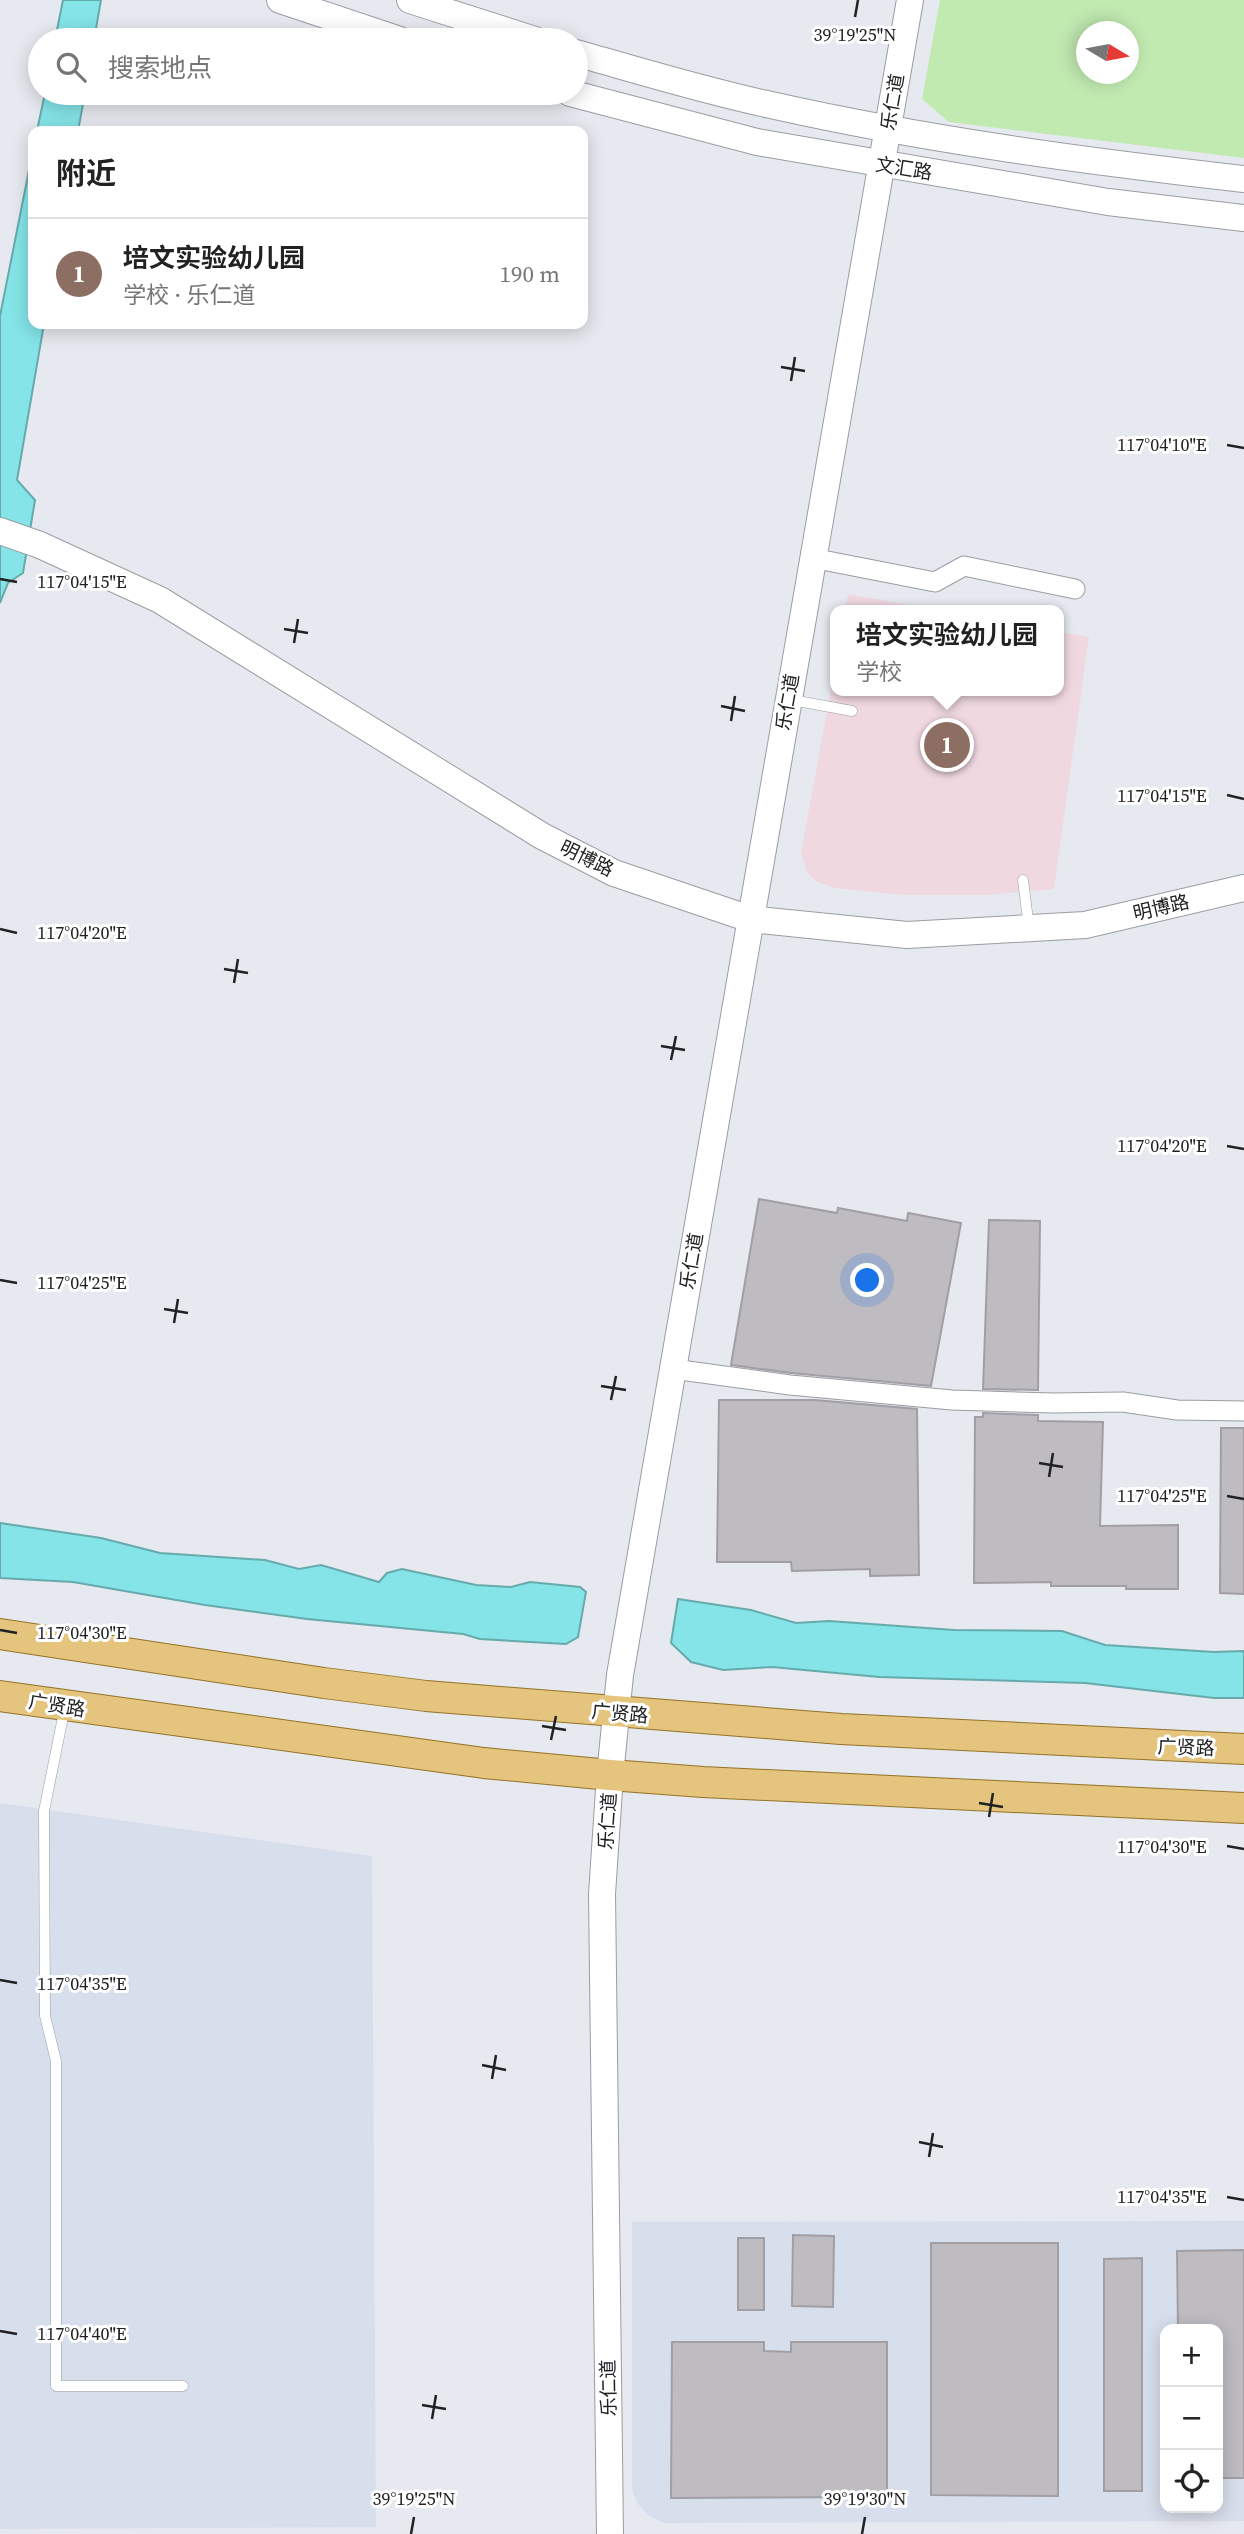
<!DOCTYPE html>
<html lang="zh">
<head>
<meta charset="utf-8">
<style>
  :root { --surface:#fff; --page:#f6f6f6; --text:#222; --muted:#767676; --line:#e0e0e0; --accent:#1a73e8 }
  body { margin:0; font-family:"Source Serif 4","Noto Sans SC",serif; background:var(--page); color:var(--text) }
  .controls { position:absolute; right:21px; bottom:21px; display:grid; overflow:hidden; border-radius:14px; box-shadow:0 4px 18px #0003 }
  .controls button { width:63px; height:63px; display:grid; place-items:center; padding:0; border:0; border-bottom:2px solid var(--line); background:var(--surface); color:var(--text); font:35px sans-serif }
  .compass { position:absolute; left:1076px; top:21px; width:63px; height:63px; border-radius:50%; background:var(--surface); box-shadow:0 4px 18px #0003; rotate:100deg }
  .you { position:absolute; left:868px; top:1281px; width:24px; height:24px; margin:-18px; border:5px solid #fff; border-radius:50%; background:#1a73e8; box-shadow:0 0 0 10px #1a73e833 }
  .badge { display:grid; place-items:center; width:46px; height:46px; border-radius:50%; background:var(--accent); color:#fff; font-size:23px; font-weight:700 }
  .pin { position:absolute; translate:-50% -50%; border:4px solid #fff; box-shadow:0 2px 7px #0006 }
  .popup { position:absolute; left:830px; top:605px; width:234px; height:91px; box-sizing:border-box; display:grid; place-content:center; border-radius:14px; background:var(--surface); filter:drop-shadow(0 2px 5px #0005); font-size:23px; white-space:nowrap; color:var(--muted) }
  .popup b { font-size:26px; color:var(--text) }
  .popup::after { content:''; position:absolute; left:50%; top:100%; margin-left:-14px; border:14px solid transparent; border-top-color:var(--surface) }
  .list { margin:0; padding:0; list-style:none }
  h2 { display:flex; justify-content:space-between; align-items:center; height:91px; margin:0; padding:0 28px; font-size:30px }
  h2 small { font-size:23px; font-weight:400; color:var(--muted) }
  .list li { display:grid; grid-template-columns:46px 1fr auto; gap:21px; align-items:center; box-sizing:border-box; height:112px; padding:0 28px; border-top:2px solid var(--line) }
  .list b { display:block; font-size:26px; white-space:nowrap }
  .list p { margin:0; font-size:23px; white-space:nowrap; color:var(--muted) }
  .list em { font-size:23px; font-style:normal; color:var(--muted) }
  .icon { flex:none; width:38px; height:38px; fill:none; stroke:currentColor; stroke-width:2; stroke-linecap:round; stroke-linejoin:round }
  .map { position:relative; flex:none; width:1244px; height:2534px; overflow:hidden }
  .search { position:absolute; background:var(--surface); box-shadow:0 4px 18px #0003; left:28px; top:28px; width:560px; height:77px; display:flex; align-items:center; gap:18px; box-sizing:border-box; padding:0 24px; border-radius:38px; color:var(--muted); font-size:26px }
  .panel { position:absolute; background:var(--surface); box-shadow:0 4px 18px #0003; left:28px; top:126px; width:560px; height:203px; border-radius:14px }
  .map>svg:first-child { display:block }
  .built { fill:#d8dfec; fill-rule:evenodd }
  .education { fill:#f0d8e1 }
  .green { fill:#c1eab1; fill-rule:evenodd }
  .water { fill:#84e4e7; stroke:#66aaac; stroke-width:2 }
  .building { fill:#bebbc1; stroke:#a19ea4; stroke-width:2 }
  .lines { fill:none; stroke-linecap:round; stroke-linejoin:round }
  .lane-casing { stroke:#9a9da2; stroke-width:11 }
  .street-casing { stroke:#9a9da2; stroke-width:21 }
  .secondary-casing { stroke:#9a9da2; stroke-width:28 }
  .primary-casing { stroke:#947225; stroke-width:32 }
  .lane { stroke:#fff; stroke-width:10 }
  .street { stroke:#fff; stroke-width:19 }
  .secondary { stroke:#fff; stroke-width:26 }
  .primary { stroke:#e5c47d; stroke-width:30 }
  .ticks { fill:none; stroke:#202123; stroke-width:2.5 }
  .labels { text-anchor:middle; stroke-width:6; stroke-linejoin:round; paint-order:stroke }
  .street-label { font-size:19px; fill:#202123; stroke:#fff }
  .ticks-label { font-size:18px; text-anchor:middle; fill:#202123; stroke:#fff; stroke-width:6; stroke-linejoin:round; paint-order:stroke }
</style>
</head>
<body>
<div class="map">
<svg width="1244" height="2534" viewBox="0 0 1244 2534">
  <rect width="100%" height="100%" fill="#e6e9ef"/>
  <path class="built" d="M0 1803 372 1856 376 2527 0 2529Z
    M1244 2221V2521L664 2523 648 2515 638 2504 632 2490V2222ZM1165 2329H1218V2508H1165Z"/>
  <path class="education" d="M848 594 937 610H845Z
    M1059 632 1089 637 1054 889 989 895H903L835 888 817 882 807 873 801 853 835 667V691H1059Z"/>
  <path class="green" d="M940 0H1244V158L949 122 922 99ZM1086 32H1128V74H1086Z"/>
  <path class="water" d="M63 0H101L94 40H55Z
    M45 93H85L78 131H37Z
    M33 150V324H44L17 480 35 500 23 573 8 583 0 603V316Z
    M0 1523 101 1538 160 1553 265 1560 299 1569 321 1565 379 1582 387 1573 402 1569 476 1585 511 1587 530 1582 580 1587 586 1592 578 1637 566 1644 480 1639 463 1634 307 1619 205 1605 73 1582 0 1578Z
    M678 1599 751 1610 796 1623 829 1621 954 1630 1062 1631 1105 1645 1214 1652 1244 1651V1698H1214L1085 1683 879 1677 772 1667 723 1670 691 1662 671 1643Z"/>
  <path class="building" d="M759 1199 837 1213 838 1208 907 1221 908 1213 961 1223 931 1386 791 1373 731 1365Z
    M989 1220 1040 1221 1038 1390 983 1389Z
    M719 1400H815L917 1409 919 1575 870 1576V1569L792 1571 791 1562H717Z
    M983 1413 1038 1415V1421L1103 1422 1100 1526 1178 1525V1589H1126V1586H1051V1582L974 1583 975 1417H983Z
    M1221 1428H1244V1594L1220 1593Z
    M793 2235 834 2236 833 2307 792 2306Z
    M738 2238H764V2310H738Z
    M931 2243H1058V2496L931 2495Z
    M1244 2250V2478H1218V2329H1178L1177 2251Z
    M1142 2258V2491H1104V2259Z
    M672 2342H764V2351L791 2352V2342H887V2497L671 2498Z"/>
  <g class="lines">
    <defs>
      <path id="lane" d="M792 700 852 711
        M1023 880 1029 928
        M65 1707 44 1811 45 2016 56 2061V2386H183"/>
      <path id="street" d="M812 558 935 582 964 566 1075 589
        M673 1369 790 1385 952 1400 1054 1403 1123 1402 1177 1410 1244 1411"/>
      <path id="secondary" d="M280 0 400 40
        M410 0 535 40
        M576 53C640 71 705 91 771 105 927 140 1085 161 1244 179
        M570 93 757 142 1108 202 1244 218
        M0 531 40 545 160 600 542 836 614 873 750 919 907 935 1085 925 1244 888
        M610 2534 602 1894 610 1775 620 1675 910 0"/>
      <path id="primary" d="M0 1634 324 1683 426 1696 841 1729 1244 1749
        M0 1696 484 1763 610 1775 703 1782 1244 1808"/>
    </defs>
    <use href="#lane" class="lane-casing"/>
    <use href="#street" class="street-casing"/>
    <use href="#secondary" class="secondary-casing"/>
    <use href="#primary" class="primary-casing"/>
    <use href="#lane" class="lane"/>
    <use href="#street" class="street"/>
    <use href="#secondary" class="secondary"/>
    <use href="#primary" class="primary"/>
  </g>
  <path class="ticks" d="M855 17 858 0M781 367 805 371M791 381 795 357M1227 445 1244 448M0 579 17 582M284 629 308 633M294 643 298 619M721 706 745 711M731 721 735 696M1227 795 1244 799M0 929 17 933M224 969 248 973M234 983 238 959M661 1046 685 1050M671 1060 676 1036M1227 1146 1244 1149M0 1280 17 1283M164 1309 188 1313M174 1323 178 1299M601 1386 626 1390M611 1400 616 1376M1039 1463 1063 1467M1049 1477 1053 1453M1227 1496 1244 1499M0 1630 17 1633M542 1726 566 1730M551 1740 556 1716M979 1803 1003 1807M989 1817 993 1793M1227 1846 1244 1849M0 1980 17 1983M482 2065 506 2070M492 2079 496 2055M919 2142 943 2147M929 2157 933 2133M1227 2197 1244 2200M0 2331 17 2334M422 2405 446 2409M432 2419 436 2395M411 2534 414 2517M862 2534 865 2517"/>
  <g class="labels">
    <g class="street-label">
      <text transform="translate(892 102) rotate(-80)" y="7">乐仁道</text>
      <text transform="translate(904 168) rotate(9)" y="7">文汇路</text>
      <text transform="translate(787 702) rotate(-80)" y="7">乐仁道</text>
      <text transform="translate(587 858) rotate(26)" y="7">明博路</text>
      <text transform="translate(1161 907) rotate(-13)" y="7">明博路</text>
      <text transform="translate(691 1261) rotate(-80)" y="7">乐仁道</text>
      <text transform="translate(57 1705) rotate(9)" y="7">广贤路</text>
      <text transform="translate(620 1713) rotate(5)" y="7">广贤路</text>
      <text transform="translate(1186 1747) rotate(2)" y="7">广贤路</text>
      <text transform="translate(607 1821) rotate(-86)" y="7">乐仁道</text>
      <text transform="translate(608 2388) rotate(-91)" y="7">乐仁道</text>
    </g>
  </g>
  <g class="ticks-label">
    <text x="855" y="41">39°19'25"N</text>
    <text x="1162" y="451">117°04'10"E</text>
    <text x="82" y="588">117°04'15"E</text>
    <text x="1162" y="802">117°04'15"E</text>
    <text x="82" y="939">117°04'20"E</text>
    <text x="1162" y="1152">117°04'20"E</text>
    <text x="82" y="1289">117°04'25"E</text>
    <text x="1162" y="1502">117°04'25"E</text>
    <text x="82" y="1639">117°04'30"E</text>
    <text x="1162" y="1853">117°04'30"E</text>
    <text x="82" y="1990">117°04'35"E</text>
    <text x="1162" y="2203">117°04'35"E</text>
    <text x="82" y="2340">117°04'40"E</text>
    <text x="414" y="2505">39°19'25"N</text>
    <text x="865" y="2505">39°19'30"N</text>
  </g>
</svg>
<div class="controls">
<button>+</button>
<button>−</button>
<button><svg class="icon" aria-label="locate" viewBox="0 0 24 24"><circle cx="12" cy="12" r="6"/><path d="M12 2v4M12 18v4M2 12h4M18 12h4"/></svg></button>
</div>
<svg class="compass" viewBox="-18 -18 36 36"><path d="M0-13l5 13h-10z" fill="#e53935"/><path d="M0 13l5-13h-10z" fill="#767676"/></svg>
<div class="you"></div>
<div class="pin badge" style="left:947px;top:745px;background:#8d6e63">1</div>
<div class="popup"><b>培文实验幼儿园</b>学校</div>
<div class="search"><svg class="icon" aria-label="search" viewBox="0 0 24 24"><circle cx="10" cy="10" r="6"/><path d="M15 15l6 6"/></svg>搜索地点</div>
<section class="panel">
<h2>附近<small></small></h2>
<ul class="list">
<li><span class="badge" style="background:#8d6e63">1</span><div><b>培文实验幼儿园</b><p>学校 · 乐仁道</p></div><em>190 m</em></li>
</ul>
</section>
</div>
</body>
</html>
